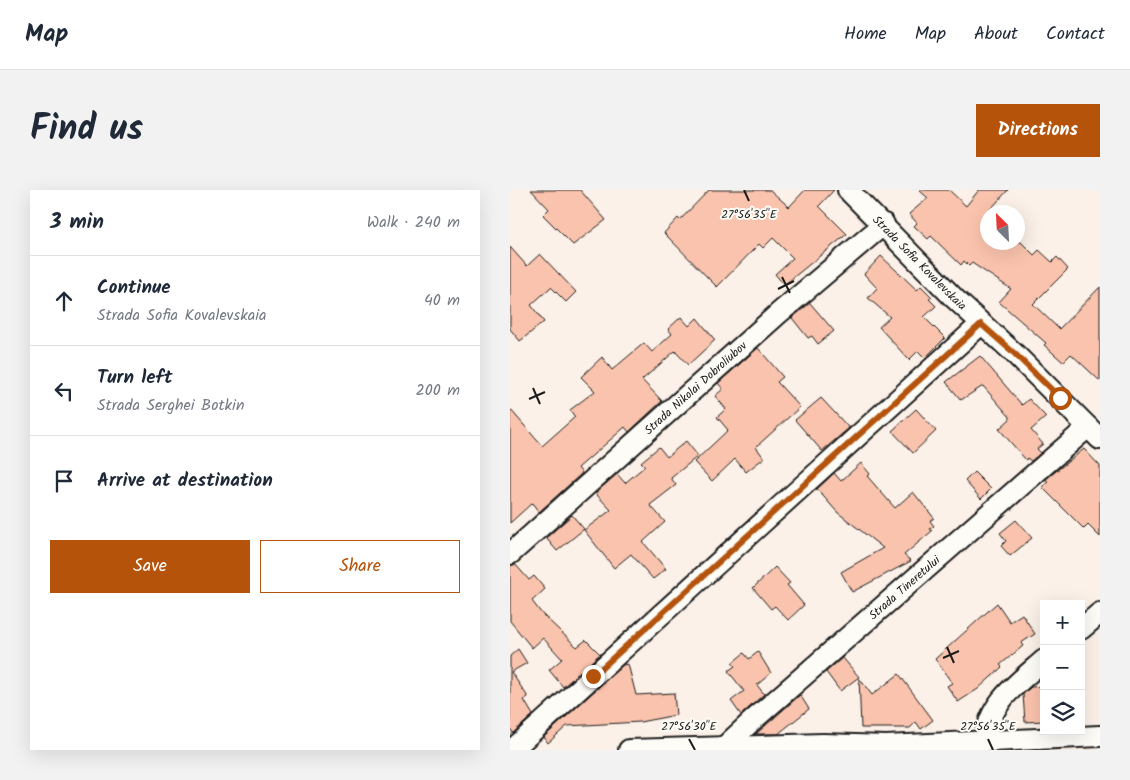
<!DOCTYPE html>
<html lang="en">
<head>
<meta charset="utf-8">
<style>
  :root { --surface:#fff; --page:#f2f2f3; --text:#1f2937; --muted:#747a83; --line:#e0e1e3; --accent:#b45309 }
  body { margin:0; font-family:Kalam,sans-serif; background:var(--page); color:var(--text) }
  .controls { position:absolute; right:15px; bottom:15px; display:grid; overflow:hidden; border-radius:0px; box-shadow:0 5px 20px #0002 }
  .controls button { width:45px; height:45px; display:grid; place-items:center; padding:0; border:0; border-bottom:1px solid var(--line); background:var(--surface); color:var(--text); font:25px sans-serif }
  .compass { position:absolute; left:470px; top:15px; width:45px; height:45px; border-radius:50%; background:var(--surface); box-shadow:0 5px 20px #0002; rotate:336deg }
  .stop { position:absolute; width:15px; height:15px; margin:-11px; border:4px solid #b45309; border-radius:50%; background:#fff }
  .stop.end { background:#b45309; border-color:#fff; box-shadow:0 1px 5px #0008 }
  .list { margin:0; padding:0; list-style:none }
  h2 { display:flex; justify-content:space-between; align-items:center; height:65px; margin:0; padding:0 20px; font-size:21px }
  h2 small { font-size:16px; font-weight:400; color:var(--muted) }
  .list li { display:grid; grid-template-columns:32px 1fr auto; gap:15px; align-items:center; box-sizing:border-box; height:90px; padding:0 20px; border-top:1px solid var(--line) }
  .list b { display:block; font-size:19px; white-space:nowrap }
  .list p { margin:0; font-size:16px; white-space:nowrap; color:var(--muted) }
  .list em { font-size:16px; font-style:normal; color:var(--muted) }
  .actions { display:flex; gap:10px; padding:15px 20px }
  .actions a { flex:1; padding:11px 0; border:1px solid var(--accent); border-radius:0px; text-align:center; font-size:18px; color:var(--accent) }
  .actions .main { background:var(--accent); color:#fff }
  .icon { flex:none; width:28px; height:28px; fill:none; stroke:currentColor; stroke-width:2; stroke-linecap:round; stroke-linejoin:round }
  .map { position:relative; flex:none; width:590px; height:560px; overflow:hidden; border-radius:0px }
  header { display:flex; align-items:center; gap:30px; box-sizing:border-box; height:70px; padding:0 25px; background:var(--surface); border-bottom:1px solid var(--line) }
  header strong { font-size:24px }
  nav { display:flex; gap:28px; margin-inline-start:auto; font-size:18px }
  .intro { display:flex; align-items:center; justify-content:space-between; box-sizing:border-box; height:120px; padding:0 30px }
  h1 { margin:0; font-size:35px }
  .button { padding:12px 22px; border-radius:0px; background:var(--accent); color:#fff; font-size:18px; font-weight:700 }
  main { display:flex; gap:30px; padding:0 30px }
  aside { flex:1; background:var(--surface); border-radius:0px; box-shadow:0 5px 20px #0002 }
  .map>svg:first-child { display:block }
  .building { fill:#fac3ad; stroke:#1c1c1c }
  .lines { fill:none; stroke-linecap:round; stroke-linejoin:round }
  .street-casing { stroke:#1c1c1c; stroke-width:24 }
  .street { stroke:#fdfcf7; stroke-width:20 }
  .route { stroke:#b45309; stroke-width:6 }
  .ticks { fill:none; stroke:#1c1c1c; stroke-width:2 }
  .labels { text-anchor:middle; stroke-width:4; stroke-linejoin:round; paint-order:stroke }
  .street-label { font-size:12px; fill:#1c1c1c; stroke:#fdfcf7 }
  .ticks-label { font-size:12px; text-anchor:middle; fill:#1c1c1c; stroke:#fdfcf7; stroke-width:4; stroke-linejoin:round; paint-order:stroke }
</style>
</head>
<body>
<header>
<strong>Map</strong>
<nav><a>Home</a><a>Map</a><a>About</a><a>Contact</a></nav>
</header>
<div class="intro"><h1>Find us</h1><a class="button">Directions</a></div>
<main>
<aside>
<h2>3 min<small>Walk · 240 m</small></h2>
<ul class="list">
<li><svg class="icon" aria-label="ahead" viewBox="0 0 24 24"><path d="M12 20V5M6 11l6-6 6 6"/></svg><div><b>Continue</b><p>Strada Sofia Kovalevskaia</p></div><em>40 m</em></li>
<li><svg class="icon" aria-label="left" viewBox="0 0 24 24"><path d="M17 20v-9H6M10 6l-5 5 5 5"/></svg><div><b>Turn left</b><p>Strada Serghei Botkin</p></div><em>200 m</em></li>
<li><svg class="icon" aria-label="arrive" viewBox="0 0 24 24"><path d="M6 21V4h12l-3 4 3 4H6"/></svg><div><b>Arrive at destination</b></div></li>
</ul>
<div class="actions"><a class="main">Save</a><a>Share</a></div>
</aside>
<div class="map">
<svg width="590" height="560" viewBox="0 0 590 560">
  <rect width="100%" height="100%" fill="#fcf1e8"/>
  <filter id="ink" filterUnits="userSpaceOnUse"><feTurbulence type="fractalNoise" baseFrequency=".02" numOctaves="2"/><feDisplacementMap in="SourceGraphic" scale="10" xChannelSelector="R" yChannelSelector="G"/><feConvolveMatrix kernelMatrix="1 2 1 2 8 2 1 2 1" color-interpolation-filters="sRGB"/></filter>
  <g filter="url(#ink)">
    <path class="building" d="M21 0H70L96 30 63 55 33 25 39 19Z
      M199 0H260L279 17 295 0H324L309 16 337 44 274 95 265 84 283 68 263 48 253 58 249 54 207 97 154 43 168 28 170 30Z
      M409 0H439L456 16 469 0H498L478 22V52H511L524 65 529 60 542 72 547 67 558 79 523 114 549 139 590 97V191L561 164 553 172 534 155 536 153 489 112 501 99 462 73 459 76 454 71 451 75 421 46 418 49 404 36 407 33 399 24 418 8Z
      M0 57 17 76 30 64 66 102 56 112 41 97 21 115 34 132 10 151 0 139Z
      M371 66 407 100 411 96 422 107 419 109 426 116 414 127 435 148 415 168 408 161 399 170 369 137 380 127 358 108 367 98 354 84Z
      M300 113 324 141 308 154 302 146 298 148 282 128Z
      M171 127 179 136 187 128 205 150 178 175 165 161 132 190 152 211 119 242 115 237 68 278 72 283 29 322 22 313 0 333V219L32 256 65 227 60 220 85 201 71 187 92 167 102 180 134 153 142 162 162 144 158 139Z
      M248 158 273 187 267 192 290 217 246 257 254 268 236 282 225 269 202 291 184 272 218 240 207 227 216 219 205 206 213 199 208 193Z
      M470 166 512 215 519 209 536 227 521 240 533 254 527 259 531 263 521 271 517 268 516 270 489 239 500 229V227L473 196 451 210 436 192Z
      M311 208 339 238 312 261 285 230Z
      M406 219 426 241 403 263 382 241Z
      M176 251 188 266 161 288 166 295 140 315 155 332 133 352 156 379 143 389 121 364 104 378 74 340 101 320 85 303 107 284 115 293 135 276 131 272 149 257 157 267Z
      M574 259 590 276V347L578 335 574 339 532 297 538 292 536 289Z
      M351 273 360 284 357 286 385 318 403 302 424 328 420 331 424 336 420 339 422 341 394 365 401 371 342 402 331 382 373 358 327 322 307 299 324 283 331 291Z
      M464 282 481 299 471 309 455 291Z
      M62 325 74 339 47 361 36 348Z
      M506 330 522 348 500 366 491 356 496 351 490 343Z
      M5 374 19 390 24 386 35 399 22 411 32 424 67 457 76 450 90 464 53 497 39 480 52 469 33 448 22 458 0 431V376Z
      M265 377 280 393 277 395 294 415 278 430 265 416 261 419 243 398Z
      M487 413 500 432 512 424 525 444 511 453 513 456 490 475 492 477 468 499 448 512 437 496 442 493 425 469Z
      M8 459 17 473 1 482 18 507 14 510 23 525 3 543 0 538V466Z
      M248 462 261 483 247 495 254 504 231 525 221 511 234 501 218 481 225 476 222 473 234 463 239 469Z
      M332 468H333L349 487 330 501 316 482Z
      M118 474 126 505 164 503 166 525 130 532 57 536 38 553 34 547 113 475Z
      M389 484 423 530 411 539 406 532 400 538H351L349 488 362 505Z
      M534 496V531L515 532 513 504 521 497Z
      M290 505 299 519 268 544H246Z"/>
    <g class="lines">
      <defs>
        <g id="street">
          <path id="s1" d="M338 0 444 108 505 164 590 249"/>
          <path id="s2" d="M0 364 269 123 374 34"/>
          <path d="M571 439 590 423"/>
          <path d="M476 550C477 514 509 492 534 470"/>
          <path id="s3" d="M213 558 242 531 578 237"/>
          <path d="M2 560 471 134"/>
          <path d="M119 560 313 554 376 556 590 546"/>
        </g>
      </defs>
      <use href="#street" class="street-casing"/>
      <use href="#street" class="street"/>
    </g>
  </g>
  <g class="lines" filter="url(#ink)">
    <path class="route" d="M83 486 471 134 505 164 550 208"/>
  </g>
  <path class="ticks" d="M234 0 239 11M272 87 280 103M268 99 284 91M23 198 30 214M19 209 35 202M437 457 444 473M433 468 449 461M179 549 185 560M478 549 483 560"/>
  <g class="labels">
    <g class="street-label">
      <text dy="4" stroke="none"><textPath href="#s1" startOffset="102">Strada Sofia Kovalevskaia</textPath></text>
      <text dy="4" stroke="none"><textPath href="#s2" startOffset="249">Strada Nikolai Dobroliubov</textPath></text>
      <text dy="4" stroke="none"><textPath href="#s3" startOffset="242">Strada Tineretului</textPath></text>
    </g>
  </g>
  <g class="ticks-label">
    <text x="239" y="28">27°56'35"E</text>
    <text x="179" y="540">27°56'30"E</text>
    <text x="478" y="540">27°56'35"E</text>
  </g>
</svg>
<div class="controls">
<button>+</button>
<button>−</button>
<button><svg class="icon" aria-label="layers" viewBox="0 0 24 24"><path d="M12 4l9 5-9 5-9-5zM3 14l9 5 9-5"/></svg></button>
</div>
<svg class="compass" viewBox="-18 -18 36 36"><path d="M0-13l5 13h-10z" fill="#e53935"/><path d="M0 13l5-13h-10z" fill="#747a83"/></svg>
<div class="stop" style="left:550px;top:208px"></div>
<div class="stop end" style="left:83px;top:486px"></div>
</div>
</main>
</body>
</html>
